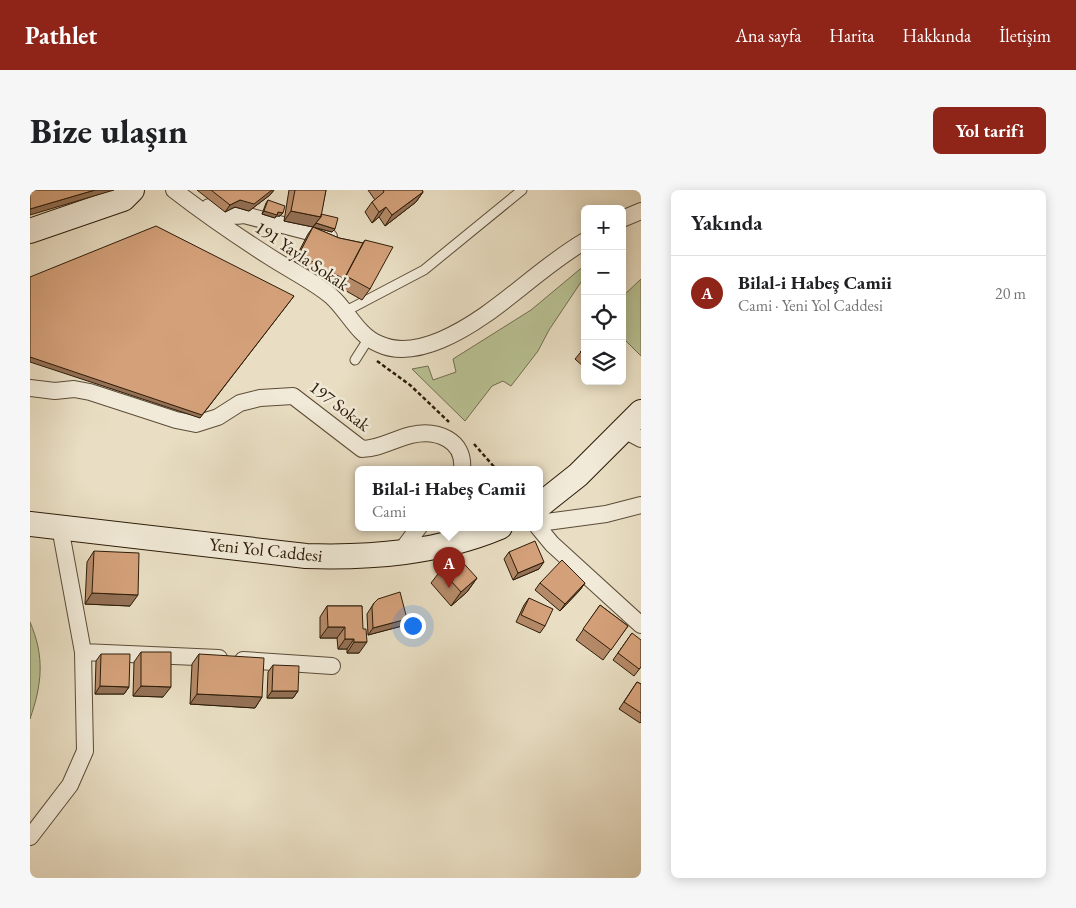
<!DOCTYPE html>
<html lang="tr">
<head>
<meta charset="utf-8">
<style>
  :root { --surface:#fff; --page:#f6f6f6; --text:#202124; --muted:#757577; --line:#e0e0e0; --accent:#8f2418 }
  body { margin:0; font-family:"EB Garamond",serif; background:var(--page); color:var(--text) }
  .controls { position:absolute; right:15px; top:15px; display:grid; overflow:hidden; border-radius:8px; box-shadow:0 2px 12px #0003 }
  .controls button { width:45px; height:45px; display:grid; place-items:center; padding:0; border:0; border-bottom:1px solid var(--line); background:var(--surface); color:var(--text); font:25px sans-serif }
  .you { position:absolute; left:382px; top:435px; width:18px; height:18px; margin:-12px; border:4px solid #fff; border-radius:50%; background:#1a73e8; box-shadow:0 0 0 8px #1a73e833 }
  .badge { display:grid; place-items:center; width:32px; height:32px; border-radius:50%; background:var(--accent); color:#fff; font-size:16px; font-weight:700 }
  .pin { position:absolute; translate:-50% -41px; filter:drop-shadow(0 1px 2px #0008) }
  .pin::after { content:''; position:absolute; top:26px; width:18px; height:15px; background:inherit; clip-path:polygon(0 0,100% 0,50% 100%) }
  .popup { position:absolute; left:325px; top:276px; width:188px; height:65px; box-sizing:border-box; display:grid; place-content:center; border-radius:8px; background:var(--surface); filter:drop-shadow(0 1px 4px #0005); font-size:16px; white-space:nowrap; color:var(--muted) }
  .popup b { font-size:19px; color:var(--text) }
  .popup::after { content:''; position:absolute; left:50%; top:100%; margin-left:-10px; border:10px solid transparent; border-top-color:var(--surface) }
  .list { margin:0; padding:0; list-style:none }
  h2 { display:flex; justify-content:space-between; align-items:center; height:65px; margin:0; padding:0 20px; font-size:21px }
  h2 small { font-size:16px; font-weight:400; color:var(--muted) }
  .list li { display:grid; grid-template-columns:32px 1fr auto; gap:15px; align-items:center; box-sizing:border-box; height:75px; padding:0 20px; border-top:1px solid var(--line) }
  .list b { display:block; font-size:19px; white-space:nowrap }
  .list p { margin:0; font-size:16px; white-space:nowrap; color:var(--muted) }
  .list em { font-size:16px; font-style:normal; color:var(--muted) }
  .icon { flex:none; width:28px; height:28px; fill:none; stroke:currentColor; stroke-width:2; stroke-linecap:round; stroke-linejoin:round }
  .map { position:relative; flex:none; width:611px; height:688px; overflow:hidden; border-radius:8px }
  header { display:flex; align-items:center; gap:30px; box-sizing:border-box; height:70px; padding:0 25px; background:var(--accent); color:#fff }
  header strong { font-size:24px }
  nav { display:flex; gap:28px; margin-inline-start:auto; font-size:18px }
  .intro { display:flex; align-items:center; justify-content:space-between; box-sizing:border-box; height:120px; padding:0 30px }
  h1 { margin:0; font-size:35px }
  .button { padding:12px 22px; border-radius:8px; background:var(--accent); color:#fff; font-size:18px; font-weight:700 }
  main { display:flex; gap:30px; padding:0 30px }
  aside { flex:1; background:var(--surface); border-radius:8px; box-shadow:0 2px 12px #0003 }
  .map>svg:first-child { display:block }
  .green { fill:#b8c193; stroke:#726e4e }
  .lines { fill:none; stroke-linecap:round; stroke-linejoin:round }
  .lane-casing { stroke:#5c4c38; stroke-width:11 }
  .street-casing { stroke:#5c4c38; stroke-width:18 }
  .secondary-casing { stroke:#2d1c09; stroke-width:26 }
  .path { stroke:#2d1c09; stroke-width:2.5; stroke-dasharray:4 2.5; stroke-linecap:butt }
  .lane { stroke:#f1ead8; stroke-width:9 }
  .street { stroke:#f1ead8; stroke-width:16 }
  .secondary { stroke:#f1ead8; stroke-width:24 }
  .wall { fill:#b58a68; stroke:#2d1c09 }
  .shaded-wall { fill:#947055; stroke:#2d1c09 }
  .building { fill:#d3a079; stroke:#2d1c09 }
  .labels { text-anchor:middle; stroke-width:5; stroke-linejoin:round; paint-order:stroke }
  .street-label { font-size:18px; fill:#2d1c09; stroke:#f1ead8 }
</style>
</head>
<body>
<header>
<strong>Pathlet</strong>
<nav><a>Ana sayfa</a><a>Harita</a><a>Hakkında</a><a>İletişim</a></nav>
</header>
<div class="intro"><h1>Bize ulaşın</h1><a class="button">Yol tarifi</a></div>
<main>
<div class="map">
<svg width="611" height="688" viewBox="0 0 611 688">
  <rect width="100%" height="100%" fill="#e9dec3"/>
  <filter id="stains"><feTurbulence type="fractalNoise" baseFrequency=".004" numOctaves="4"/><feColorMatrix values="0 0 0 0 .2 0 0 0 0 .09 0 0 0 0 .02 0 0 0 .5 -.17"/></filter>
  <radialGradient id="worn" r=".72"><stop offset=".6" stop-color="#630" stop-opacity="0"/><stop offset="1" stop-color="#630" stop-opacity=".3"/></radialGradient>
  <path class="green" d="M555 75V86L519 140 508 161 481 196 473 191 462 196 435 231 382 179 398 176 403 190 426 182 423 169 501 120Z
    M611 89V166L592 147V107Z
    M0 432C15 467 12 494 0 529Z"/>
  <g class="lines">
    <defs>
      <path id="lane" d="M316 121 394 80 492 0
        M325 170 339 148"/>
      <path id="street" d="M144 0C175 24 207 46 240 67 260 80 283 91 301 106 318 121 328 146 349 154 368 163 392 158 411 150 465 127 505 80 555 51
        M179 17C192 26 199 27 214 25L299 47
        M592 29 611 21
        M0 198 25 201 44 199 60 202 146 230 166 234 188 227 210 213 230 208 263 206 332 259C349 259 364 249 381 245 407 239 435 250 432 279
        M594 240 611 249
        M509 333 576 324 611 315
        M508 337 522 354 611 435
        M375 356 389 337
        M53 462 189 468
        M213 470 302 476
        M0 647 40 595 55 561 53 462 30 337"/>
      <path id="secondary" d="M0 41 93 9 102 0
        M509 316 548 285 611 222
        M0 334 276 366C342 368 408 363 470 337"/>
    </defs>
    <use href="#lane" class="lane-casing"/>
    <use href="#street" class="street-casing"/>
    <use href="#secondary" class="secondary-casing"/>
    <path class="path" d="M347 171 380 195 419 232
      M444 254 466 279"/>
    <use href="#lane" class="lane"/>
    <use href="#street" class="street"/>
    <use href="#secondary" class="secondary"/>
  </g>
  <path class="wall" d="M167 0H244L240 5 219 21 205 17 195 22Z
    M259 0H296L291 24 302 42 283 37 254 31Z
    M338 0H392L393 2 386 12 355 36 349 27 342 33 335 22 342 12 345 10Z
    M238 10 253 23 250 26H246L245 28 232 24 236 13Z
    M283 37 309 48 333 53 335 50 340 99 332 110 264 71 278 44Z
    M555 157V178L545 169Z
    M64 361 100 416 55 414 57 372Z
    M479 362 509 379 483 390 474 369Z
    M411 380 447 388 437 402 421 416 401 393Z
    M510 393H555L550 400 530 421 505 400Z
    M499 408 515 436 510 443 486 432 494 415Z
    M344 413 377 429 372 436 338 445 337 424Z
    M570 415 598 436 573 470 546 450Z
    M297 416H332L329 463H317V459H308L307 448H290V427Z
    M602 443 611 477 604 486 583 470Z
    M111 462 133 507 103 506 104 472Z
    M71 464 99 497 94 504H65L66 471Z
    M169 464 232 507 225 518 160 514 162 474Z
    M243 475 268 501 263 508H237L238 482Z
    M607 492 611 494V532L610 533 589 519Z"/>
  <path class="shaded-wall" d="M65 0H84L0 25V19Z
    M242 0H244L240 5 219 21 205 17 195 22 200 15 210 10Z
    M393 2 386 12 355 36 362 25Z
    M356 17 349 27 342 33 349 22Z
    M234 21 248 22 253 23 250 26H246L245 28 232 24Z
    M261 21 291 27 283 37 254 31Z
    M286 33 305 39 302 42 283 37Z
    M264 106 170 228 0 172V167Z
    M514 372 509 379 483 390 488 383Z
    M447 388 437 402 421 416 431 402Z
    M555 393 550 400 530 421 535 414Z
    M62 403 108 405 100 416 55 414Z
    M377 429 372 436 338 445 343 438Z
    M298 437H315L307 448H290Z
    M315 449H324L317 459H308Z
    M324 452H337L329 463H317Z
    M70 496 99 497 94 504H65Z
    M111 496 141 497 133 507 103 506Z
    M242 501H268L263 508H237Z
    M167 504 232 507 225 518 160 514Z"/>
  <path class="building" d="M0 0H65L0 19Z
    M181 0H242L224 14 210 10 200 15Z
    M265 0H296L291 27 261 21Z
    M353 0H392L393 2 362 25 356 17 349 22 342 12 354 2Z
    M238 10 255 16 253 23 248 22 247 25 234 21Z
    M291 24 308 28 305 39 286 33 291 27Z
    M126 36 264 106 172 225 0 167V87Z
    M283 37 309 48 333 53 314 89 269 64Z
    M335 50 363 57 340 99 316 86Z
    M555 157V166L550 162Z
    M505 351 514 372 488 383 479 362Z
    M64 361 109 363 108 405 62 403Z
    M427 366 447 388 431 402 411 380Z
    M532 370 555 393 535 414 510 393Z
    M370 402 377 429 343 438 342 417 344 413 348 409Z
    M499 408 523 419 515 436 491 425Z
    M570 415 598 436 581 460 553 439Z
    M297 416H332L333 439H336L337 452H324V449H315V437H298Z
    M602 443 611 450V477L609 479 588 463Z
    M111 462H141V497L111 496Z
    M71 464H100L99 497 70 496Z
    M169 464 234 468 232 507 167 504Z
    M243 475 269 476 268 501H242Z
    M607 492 611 494V523L594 512Z"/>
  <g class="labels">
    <g class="street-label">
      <text transform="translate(272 66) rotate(34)" y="6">191 Yayla Sokak</text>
      <text transform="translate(310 216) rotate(37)" y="6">197 Sokak</text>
      <text transform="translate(236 360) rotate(6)" y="6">Yeni Yol Caddesi</text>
    </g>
  </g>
  <rect width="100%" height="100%" filter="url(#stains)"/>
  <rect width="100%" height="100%" fill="url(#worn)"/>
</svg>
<div class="controls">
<button>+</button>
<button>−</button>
<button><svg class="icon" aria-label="locate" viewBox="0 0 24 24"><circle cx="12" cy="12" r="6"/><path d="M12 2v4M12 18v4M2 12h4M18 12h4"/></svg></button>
<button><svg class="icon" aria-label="layers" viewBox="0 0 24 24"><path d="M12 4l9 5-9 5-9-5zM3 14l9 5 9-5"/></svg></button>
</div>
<div class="you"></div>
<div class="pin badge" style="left:419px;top:398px">A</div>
<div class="popup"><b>Bilal-i Habeş Camii</b>Cami</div>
</div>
<aside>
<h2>Yakında<small></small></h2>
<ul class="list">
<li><span class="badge">A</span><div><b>Bilal-i Habeş Camii</b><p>Cami · Yeni Yol Caddesi</p></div><em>20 m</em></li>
</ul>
</aside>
</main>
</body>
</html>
